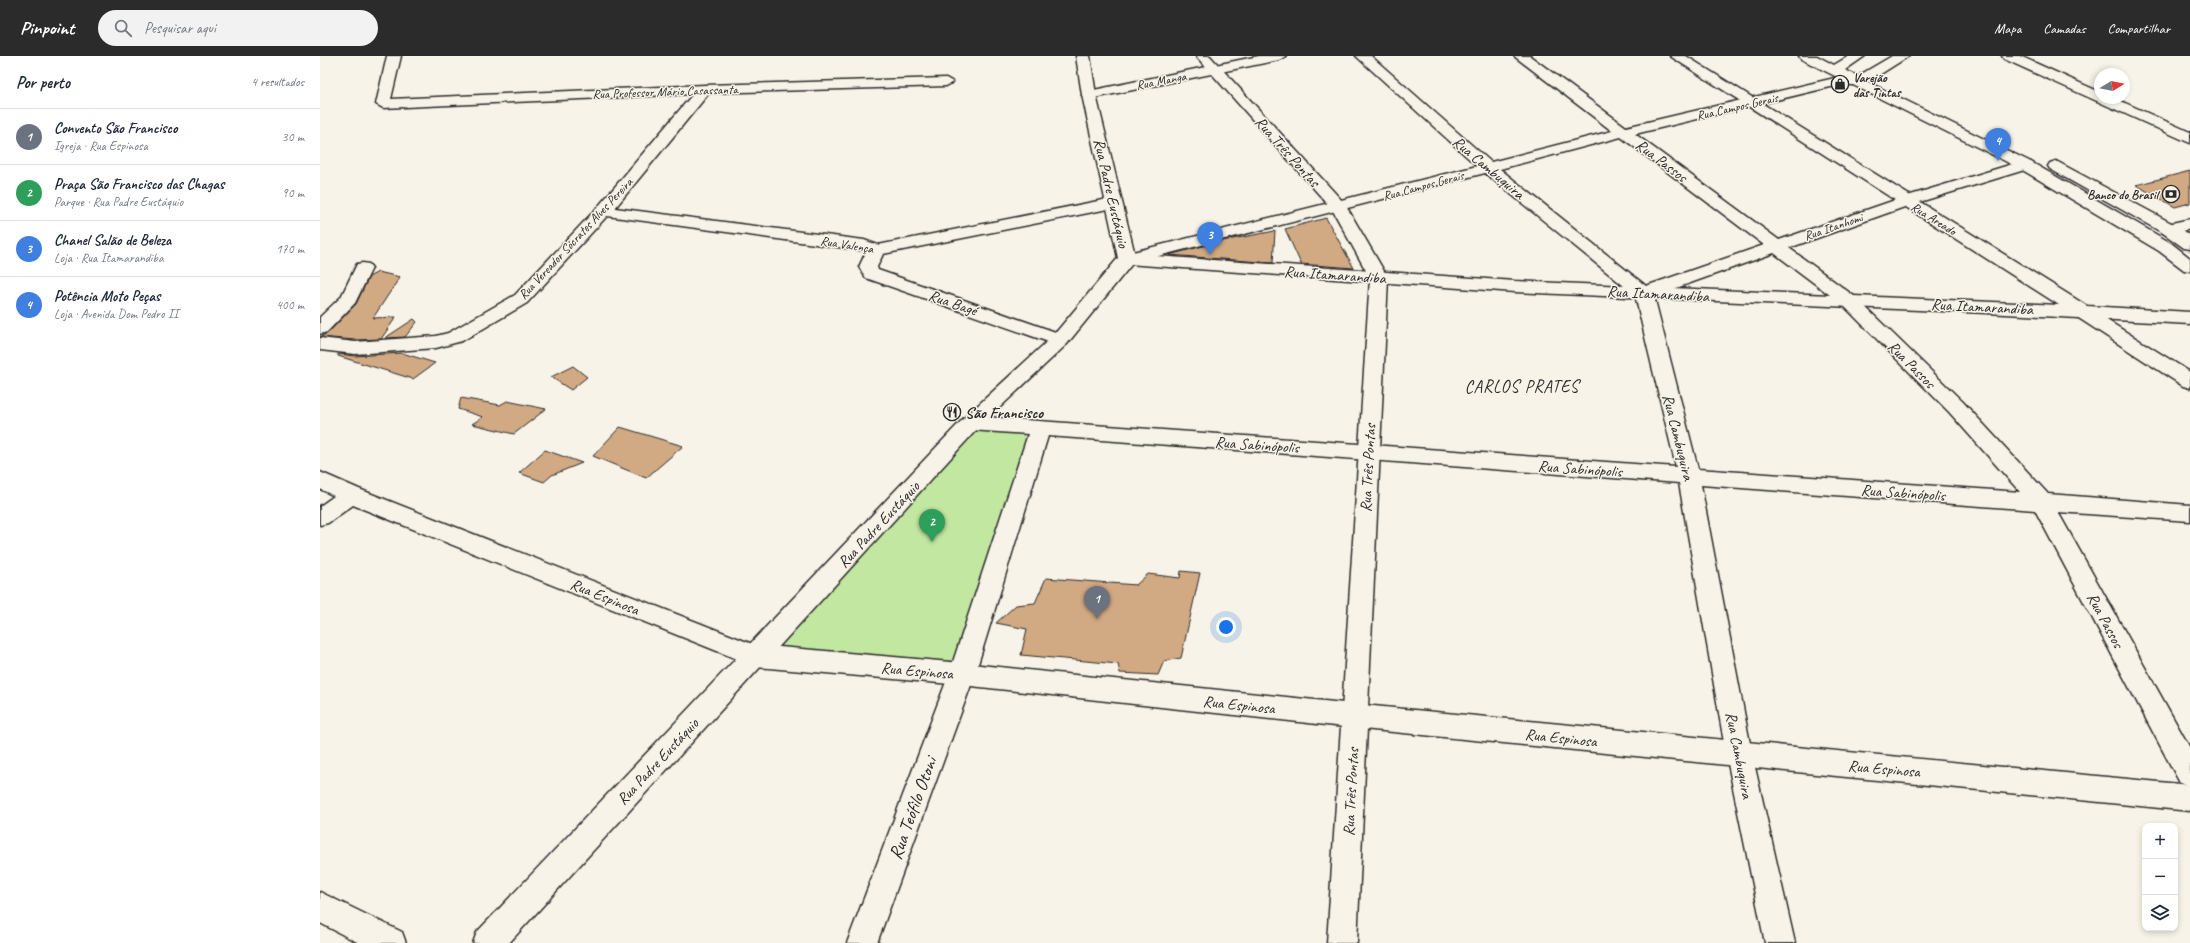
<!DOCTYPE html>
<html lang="pt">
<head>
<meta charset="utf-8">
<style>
  :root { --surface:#fff; --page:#f2f2f3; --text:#1f2937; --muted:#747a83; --line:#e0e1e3; --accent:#2b2b2b }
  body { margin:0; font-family:Caveat,sans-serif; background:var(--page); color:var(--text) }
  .controls { position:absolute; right:12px; bottom:12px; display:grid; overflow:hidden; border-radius:8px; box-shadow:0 2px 6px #0003 }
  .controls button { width:36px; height:36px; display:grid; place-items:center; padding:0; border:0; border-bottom:1px solid var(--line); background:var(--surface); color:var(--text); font:20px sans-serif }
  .compass { position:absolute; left:1774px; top:12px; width:36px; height:36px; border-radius:50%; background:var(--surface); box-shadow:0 2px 6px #0003; rotate:80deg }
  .you { position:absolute; left:906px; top:571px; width:14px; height:14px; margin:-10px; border:3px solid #fff; border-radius:50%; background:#1a73e8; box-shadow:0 0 0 6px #1a73e833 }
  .badge { display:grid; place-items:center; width:26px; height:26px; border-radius:50%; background:var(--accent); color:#fff; font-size:13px; font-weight:700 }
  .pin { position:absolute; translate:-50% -33px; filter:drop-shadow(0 1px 2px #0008) }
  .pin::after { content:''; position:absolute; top:21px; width:14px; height:12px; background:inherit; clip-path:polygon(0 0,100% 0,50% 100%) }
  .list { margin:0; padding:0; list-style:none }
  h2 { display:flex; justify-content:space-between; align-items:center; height:52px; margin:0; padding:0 16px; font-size:17px }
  h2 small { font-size:13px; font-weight:400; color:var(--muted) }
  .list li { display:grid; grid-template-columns:26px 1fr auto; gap:12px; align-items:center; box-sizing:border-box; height:56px; padding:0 16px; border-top:1px solid var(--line) }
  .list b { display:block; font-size:15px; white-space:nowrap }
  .list p { margin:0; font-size:13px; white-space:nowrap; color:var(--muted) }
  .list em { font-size:13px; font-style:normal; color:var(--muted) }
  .icon { flex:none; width:22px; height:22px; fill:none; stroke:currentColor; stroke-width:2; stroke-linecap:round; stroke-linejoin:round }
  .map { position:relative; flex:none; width:1870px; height:887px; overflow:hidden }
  header { display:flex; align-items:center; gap:24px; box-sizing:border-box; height:56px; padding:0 20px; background:var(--accent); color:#fff }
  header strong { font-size:19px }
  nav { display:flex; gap:22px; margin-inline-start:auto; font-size:14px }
  .search { width:280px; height:36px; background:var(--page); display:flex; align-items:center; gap:10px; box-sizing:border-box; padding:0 14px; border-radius:22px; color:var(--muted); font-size:15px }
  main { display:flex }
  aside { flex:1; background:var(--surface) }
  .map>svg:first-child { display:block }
  .green { fill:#c2e7a1; stroke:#768966 }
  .building { fill:#d1a983; stroke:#2b2b2b }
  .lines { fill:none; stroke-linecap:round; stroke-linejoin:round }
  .minor-casing { stroke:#2b2b2b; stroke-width:3 }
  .tertiary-casing { stroke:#2b2b2b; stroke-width:3 }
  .secondary-casing { stroke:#2b2b2b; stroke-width:3 }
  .primary-casing { stroke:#2b2b2b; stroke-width:3 }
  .minor { fill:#f7f3e8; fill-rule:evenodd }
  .tertiary { fill:#f7f3e8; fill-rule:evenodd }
  .secondary { fill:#f7f3e8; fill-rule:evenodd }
  .primary { fill:#f7f3e8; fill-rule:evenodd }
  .labels { text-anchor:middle; stroke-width:3; stroke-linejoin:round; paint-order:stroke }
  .far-poi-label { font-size:13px; font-weight:bold; fill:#2b2b2b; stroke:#f7f3e8; text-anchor:start }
  .far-street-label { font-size:13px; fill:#2b2b2b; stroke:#f7f3e8 }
  .street-label { font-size:16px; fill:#2b2b2b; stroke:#f7f3e8 }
  .poi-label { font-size:16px; font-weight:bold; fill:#2b2b2b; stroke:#f7f3e8; text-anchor:start }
  .neighbourhood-label { font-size:17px; letter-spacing:1px; fill:#2b2b2b; stroke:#f7f3e8 }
  .near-street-label { font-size:19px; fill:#2b2b2b; stroke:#f7f3e8 }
</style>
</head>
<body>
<header>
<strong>Pinpoint</strong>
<div class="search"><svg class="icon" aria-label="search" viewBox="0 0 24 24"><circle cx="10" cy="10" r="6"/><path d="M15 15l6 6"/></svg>Pesquisar aqui</div>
<nav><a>Mapa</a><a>Camadas</a><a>Compartilhar</a></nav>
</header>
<main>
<aside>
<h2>Por perto<small>4 resultados</small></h2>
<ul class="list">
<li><span class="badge" style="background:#6b7280">1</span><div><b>Convento São Francisco</b><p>Igreja · Rua Espinosa</p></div><em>30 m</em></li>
<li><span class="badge" style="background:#2e9e5b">2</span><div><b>Praça São Francisco das Chagas</b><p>Parque · Rua Padre Eustáquio</p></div><em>90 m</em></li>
<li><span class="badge" style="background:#3f7fe0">3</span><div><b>Chanel Salão de Beleza</b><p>Loja · Rua Itamarandiba</p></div><em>170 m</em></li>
<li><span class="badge" style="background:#3f7fe0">4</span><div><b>Potência Moto Peças</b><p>Loja · Avenida Dom Pedro II</p></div><em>400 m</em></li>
</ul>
</aside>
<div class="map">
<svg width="1870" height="887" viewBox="0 0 1870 887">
  <rect width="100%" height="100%" fill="#f7f3e8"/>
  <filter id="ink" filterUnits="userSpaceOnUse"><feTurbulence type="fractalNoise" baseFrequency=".025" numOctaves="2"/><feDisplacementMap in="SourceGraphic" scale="8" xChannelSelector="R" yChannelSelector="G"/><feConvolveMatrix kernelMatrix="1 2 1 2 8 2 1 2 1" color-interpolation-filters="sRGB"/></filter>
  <g filter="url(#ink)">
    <path class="green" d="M651 367 720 372 642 618 436 600Z"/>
    <path class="building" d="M1870 115V147L1855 151 1816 129Z
      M1006 162 1034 212 981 208 965 173Z
      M955 175 953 207 849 199 902 185Z
      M58 216 80 221 53 262 76 261 61 283 35 284 0 281 8 277 36 248 49 221Z
      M94 263 97 266 85 281 65 282Z
      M82 297 115 307 93 323 18 300V298L35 300Z
      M253 310 267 321 251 334 231 321Z
      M141 342 180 349 187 345 226 353 194 378 152 368 163 361 138 353Z
      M300 371 363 390 326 422 273 400Z
      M225 394 262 407 232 419 224 426 199 417Z
      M861 515 880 517 861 602 844 605 838 619 800 617 798 608 701 599 707 573 676 567 696 549 715 547 726 522 816 529 828 518 860 522Z"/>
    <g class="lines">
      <defs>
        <path id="minor" d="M67 0H81L71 43 385 29 626 22 633 26 626 30 389 37 295 152 544 184 558 189 793 142 799 144 801 147 799 150 793 152 563 198 557 211 558 214 747 280 749 284 747 288 740 290 546 222 539 211 546 196 540 194 287 160 207 247 142 285 116 292 35 298 0 294V282L35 286 116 280 128 277 195 239 277 152 373 38 63 52 56 48Z
          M939 0H966L959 4 769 43 762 39 769 35Z
          M1036 0H1051L1171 106 1292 75 1194 0H1210L1306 71 1519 21 1543 23 1545 26 1543 29H1519L1315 78 1459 184 1581 142 1699 106H1711L1713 109 1711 112 1593 148 1469 192 1534 240 1643 346 1728 438 1870 449V465L1738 456 1870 692V731L1860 727 1715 454 1381 429 1432 698 1475 887H1445L1406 698 1359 427 728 380 655 618 557 887H527L629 618 708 378 651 374 644 372 641 367 644 362 651 360 1356 411 1315 239 1165 117 807 208 801 207 798 203 801 199 1157 110ZM1301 81 1444 189 1326 230 1180 113ZM1454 197 1522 248 1629 356 1700 436 1378 413 1334 240Z
          M1682 0H1700L1780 36V42H1794L1870 76V87L1684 3Z
          M1870 163V173L1849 178 1843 177 1841 173 1843 169Z
          M43 207 49 208 52 212 35 247 7 276 0 278V261L21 241 37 208Z
          M1760 249 1766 251 1870 316V332L1863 330 1754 259 1751 255 1754 251Z
          M0 416 39 433 445 593 449 600 445 607 436 611 427 607 33 449 8 467 0 469V450L14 440 0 433Z
          M0 836 82 876 86 887H39L0 867Z"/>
        <path id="tertiary" d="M1350 0H1366L1767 250 1870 256V268L1666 257 1195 236 807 208 801 207 798 203 801 199 807 198 1195 225 1739 249Z
          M436 589 642 607 1033 648 1870 729V755L1033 672 642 629 436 611 427 607 423 600 427 593Z"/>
        <path id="secondary" d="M756 0H770L776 39 816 203 747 288 658 372 189 887H153L157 876 644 362 733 280 798 202 762 39Z
          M876 0H890L1025 148 1068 222 1037 887H1007L1050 222 1012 153Z"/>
        <path id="primary" d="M1479 0H1497L1514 9 1529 0H1545L1525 14 1538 20 1572 0H1589L1548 26 1711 106 1851 187 1870 202V215L1864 214 1839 195 1699 112 1481 3Z
          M1736 105 1855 169 1870 180V193L1864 192 1843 177 1730 113 1728 110 1730 107Z"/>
      </defs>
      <use href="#minor" class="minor-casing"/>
      <use href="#tertiary" class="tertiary-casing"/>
      <use href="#secondary" class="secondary-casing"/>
      <use href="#primary" class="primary-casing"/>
      <use href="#minor" class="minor"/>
      <use href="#tertiary" class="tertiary"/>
      <use href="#secondary" class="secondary"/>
      <use href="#primary" class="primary"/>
    </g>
  </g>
  <defs>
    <symbol id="shop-ring" viewBox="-11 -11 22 22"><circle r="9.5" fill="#f7f3e8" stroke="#2b2b2b" stroke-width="1.5"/><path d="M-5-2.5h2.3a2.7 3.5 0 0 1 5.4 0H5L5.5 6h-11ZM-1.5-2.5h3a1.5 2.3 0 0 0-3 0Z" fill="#2b2b2b"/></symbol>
    <symbol id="bank-ring" viewBox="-11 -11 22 22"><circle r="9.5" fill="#f7f3e8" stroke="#2b2b2b" stroke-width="1.5"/><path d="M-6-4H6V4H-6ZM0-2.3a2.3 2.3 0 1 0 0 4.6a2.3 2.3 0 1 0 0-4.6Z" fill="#2b2b2b"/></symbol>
    <symbol id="restaurant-ring" viewBox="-11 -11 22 22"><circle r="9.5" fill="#f7f3e8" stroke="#2b2b2b" stroke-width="1.5"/><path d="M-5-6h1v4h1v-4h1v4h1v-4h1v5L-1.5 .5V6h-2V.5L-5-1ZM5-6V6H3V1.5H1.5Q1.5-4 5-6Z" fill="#2b2b2b"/></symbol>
  </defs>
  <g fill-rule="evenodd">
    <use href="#shop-ring" x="1510" y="18" width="20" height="20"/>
    <use href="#bank-ring" x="1841" y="128" width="20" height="20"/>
    <use href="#restaurant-ring" x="622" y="346" width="20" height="20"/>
  </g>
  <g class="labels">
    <g class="far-poi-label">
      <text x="1533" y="26">Varejão<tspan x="1533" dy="15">das Tintas</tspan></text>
      <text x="1838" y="143" text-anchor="end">Banco do Brasil</text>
    </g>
    <g class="far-street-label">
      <text transform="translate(841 24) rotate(-11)" y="5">Rua Manga</text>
      <text transform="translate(345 35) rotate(-2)" y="5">Rua Professor Mário Casassanta</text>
      <text transform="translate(1417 50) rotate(-13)" y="5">Rua Campos Gerais</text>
      <text transform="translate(1103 129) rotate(-15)" y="5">Rua Campos Gerais</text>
      <text transform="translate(1614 162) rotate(32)" y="5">Rua Areado</text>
      <text transform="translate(1513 170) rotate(-19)" y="5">Rua Itanhomi</text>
      <text transform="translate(255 182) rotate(-47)" y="5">Rua Vereador Sócrates Alves Pereira</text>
      <text transform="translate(527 188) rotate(9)" y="5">Rua Valença</text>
    </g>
    <g class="street-label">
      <text transform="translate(968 95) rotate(48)" y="6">Rua Três Pontas</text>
      <text transform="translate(1342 104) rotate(37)" y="6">Rua Passos</text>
      <text transform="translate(1169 111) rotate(40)" y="6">Rua Cambuquira</text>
      <text transform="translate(792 137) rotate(77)" y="6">Rua Padre Eustáquio</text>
      <text transform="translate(1015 218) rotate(4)" y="6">Rua Itamarandiba</text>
      <text transform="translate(1338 237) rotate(3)" y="6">Rua Itamarandiba</text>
      <text transform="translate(633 246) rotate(19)" y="6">Rua Bagé</text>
      <text transform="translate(1662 250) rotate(3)" y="6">Rua Itamarandiba</text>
      <text transform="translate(1592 308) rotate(45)" y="6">Rua Passos</text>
      <text transform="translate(1359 381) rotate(76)" y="6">Rua Cambuquira</text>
      <text transform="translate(937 388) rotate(4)" y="6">Rua Sabinópolis</text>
      <text transform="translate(1047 412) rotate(-87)" y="6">Rua Três Pontas</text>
      <text transform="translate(1260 412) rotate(4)" y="6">Rua Sabinópolis</text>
      <text transform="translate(1583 436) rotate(4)" y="6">Rua Sabinópolis</text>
      <text transform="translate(558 468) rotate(-47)" y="6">Rua Padre Eustáquio</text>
      <text transform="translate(285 540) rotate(22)" y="6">Rua Espinosa</text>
      <text transform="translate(1786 564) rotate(62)" y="6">Rua Passos</text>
      <text transform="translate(597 614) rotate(5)" y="6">Rua Espinosa</text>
      <text transform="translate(919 648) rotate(6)" y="6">Rua Espinosa</text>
      <text transform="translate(1241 681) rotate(6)" y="6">Rua Espinosa</text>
      <text transform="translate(1420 699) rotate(79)" y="6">Rua Cambuquira</text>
      <text transform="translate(337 705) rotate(-47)" y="6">Rua Padre Eustáquio</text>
      <text transform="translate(1564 712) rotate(5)" y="6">Rua Espinosa</text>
      <text transform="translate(1030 736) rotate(-87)" y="6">Rua Três Pontas</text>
    </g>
    <g class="poi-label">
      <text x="645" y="362">São Francisco</text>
    </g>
    <g class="neighbourhood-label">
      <text x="1202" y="336">CARLOS PRATES</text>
    </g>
    <g class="near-street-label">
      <text transform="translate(592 752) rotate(-70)" y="7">Rua Teófilo Otoni</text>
    </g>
  </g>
</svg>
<div class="controls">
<button>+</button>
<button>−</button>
<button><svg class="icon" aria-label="layers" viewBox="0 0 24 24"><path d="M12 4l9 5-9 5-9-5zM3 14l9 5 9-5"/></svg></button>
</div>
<svg class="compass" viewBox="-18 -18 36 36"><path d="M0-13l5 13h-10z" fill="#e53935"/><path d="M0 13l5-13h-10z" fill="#747a83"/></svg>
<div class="you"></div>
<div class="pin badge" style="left:777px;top:563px;background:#6b7280">1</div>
<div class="pin badge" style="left:612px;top:486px;background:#2e9e5b">2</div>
<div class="pin badge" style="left:890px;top:199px;background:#3f7fe0">3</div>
<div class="pin badge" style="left:1678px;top:105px;background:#3f7fe0">4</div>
</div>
</main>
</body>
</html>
